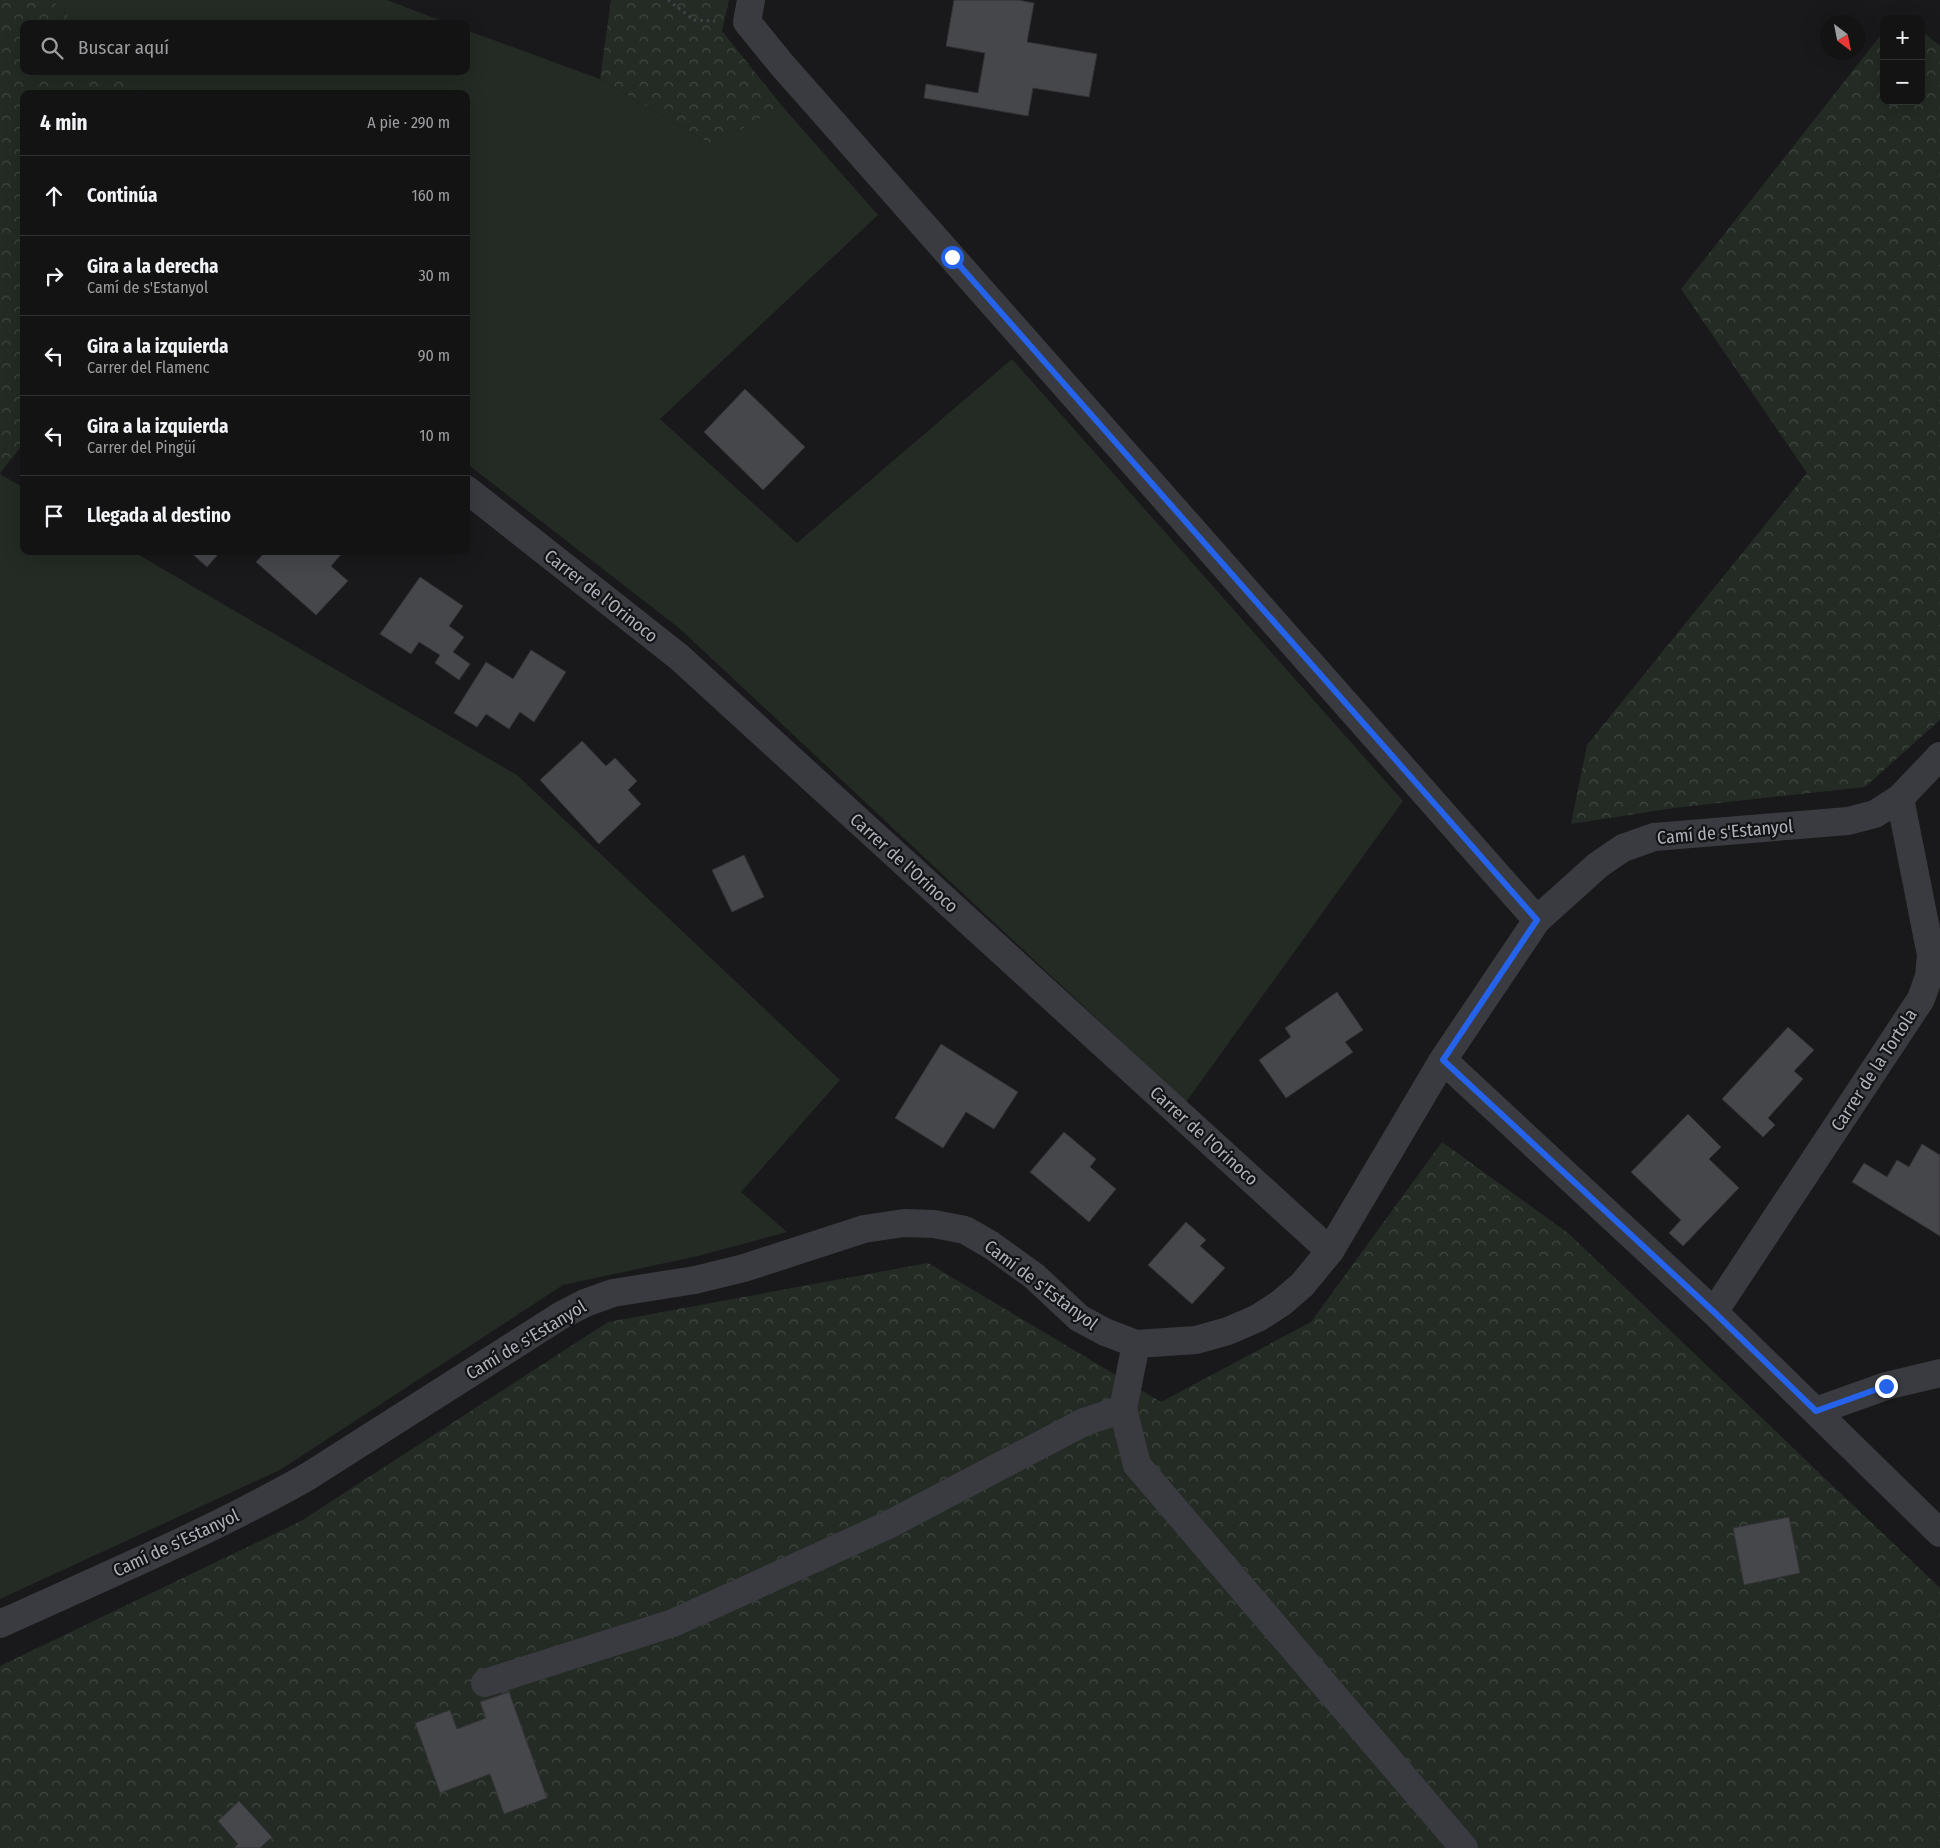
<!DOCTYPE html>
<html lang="es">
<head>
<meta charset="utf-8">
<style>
  :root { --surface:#131314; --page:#202022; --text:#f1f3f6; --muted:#9d9ea0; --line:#323234 }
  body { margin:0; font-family:"Fira Sans Condensed",sans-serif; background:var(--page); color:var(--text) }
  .controls { position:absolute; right:15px; top:15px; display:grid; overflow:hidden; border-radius:10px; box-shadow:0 5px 20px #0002 }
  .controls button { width:45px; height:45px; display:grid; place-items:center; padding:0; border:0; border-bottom:1px solid var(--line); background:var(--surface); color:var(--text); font:25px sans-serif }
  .compass { position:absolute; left:1820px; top:15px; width:45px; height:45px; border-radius:50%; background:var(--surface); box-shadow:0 5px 20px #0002; rotate:148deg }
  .stop { position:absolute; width:15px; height:15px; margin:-11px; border:4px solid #2563eb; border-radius:50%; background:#fff }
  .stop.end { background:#2563eb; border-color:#fff; box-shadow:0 1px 5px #0008 }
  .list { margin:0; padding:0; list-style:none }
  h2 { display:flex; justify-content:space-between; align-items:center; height:65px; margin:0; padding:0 20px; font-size:21px }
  h2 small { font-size:16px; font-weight:400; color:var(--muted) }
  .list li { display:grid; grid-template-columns:32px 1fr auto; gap:15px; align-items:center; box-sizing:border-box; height:80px; padding:0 20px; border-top:1px solid var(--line) }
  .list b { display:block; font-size:19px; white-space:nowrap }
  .list p { margin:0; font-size:16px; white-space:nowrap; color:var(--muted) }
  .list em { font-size:16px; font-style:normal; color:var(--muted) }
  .icon { flex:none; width:28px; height:28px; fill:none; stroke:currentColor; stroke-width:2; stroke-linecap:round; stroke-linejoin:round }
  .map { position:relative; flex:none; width:1940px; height:1848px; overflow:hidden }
  .search { position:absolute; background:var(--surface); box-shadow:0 5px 20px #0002; left:20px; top:20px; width:450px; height:55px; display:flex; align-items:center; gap:12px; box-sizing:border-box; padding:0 18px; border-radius:10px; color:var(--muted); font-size:19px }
  .panel { position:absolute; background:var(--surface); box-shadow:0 5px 20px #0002; left:20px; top:90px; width:450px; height:465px; border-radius:10px }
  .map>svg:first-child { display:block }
  .green { fill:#232b24 }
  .forest { fill:url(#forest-crowns) }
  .building { fill:#46474b; stroke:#333337 }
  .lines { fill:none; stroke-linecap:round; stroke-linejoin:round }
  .path { stroke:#404247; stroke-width:3; stroke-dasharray:2.5 4; stroke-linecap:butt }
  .minor { stroke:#3a3b40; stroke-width:28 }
  .route { stroke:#2563eb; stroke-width:6 }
  .labels { text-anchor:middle; stroke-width:4.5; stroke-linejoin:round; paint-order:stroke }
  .street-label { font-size:18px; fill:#adb1ba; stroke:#141416 }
</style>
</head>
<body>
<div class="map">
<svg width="1940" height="1848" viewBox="0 0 1940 1848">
  <defs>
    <pattern id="forest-crowns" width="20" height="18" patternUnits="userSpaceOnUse" patternTransform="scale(1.25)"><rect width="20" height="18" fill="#232b24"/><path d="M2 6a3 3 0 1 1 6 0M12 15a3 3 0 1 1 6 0" fill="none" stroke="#404742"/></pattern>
  </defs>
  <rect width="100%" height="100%" fill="#19191b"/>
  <path class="green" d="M52 0H387L450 24H76Z
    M466 30 600 79 713 145 782 106 878 215 660 419 797 543 1012 359 1403 801 1186 1102 679 628 466 463V94H142L139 84 126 71H466Z
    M0 474 24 488V551H132L517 775 840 1080 741 1192 787 1232 698 1256 563 1285 280 1470 0 1599Z"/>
  <path class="forest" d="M0 0H52L76 24H24V71H126L139 84 142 94H24V443L0 473Z
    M611 0H729L722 31 782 106 713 145 600 79Z
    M1921 30 1940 46V720L1865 787 1674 808 1571 824 1587 745 1807 473 1681 289 1884 31V101H1921Z
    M1442 1142 1568 1233 1940 1588V1848H0V1666L301 1521 608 1322 928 1263 1161 1402 1311 1322Z"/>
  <path class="building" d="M954 0H1018L1034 3 1027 42 1097 54 1089 97 1033 88 1028 116 924 98 926 84 978 93 985 53 946 46Z
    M745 389 805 447 763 490 704 432Z
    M189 551H221L207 567Z
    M266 551H344L331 566 348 581 316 615 256 562Z
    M420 577 463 606 449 626 464 637 453 652 470 664 459 680 435 663 440 655 419 642 411 654 380 634Z
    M531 650 566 672 534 722 520 712 509 729 486 714 477 727 454 713 486 662 513 679Z
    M582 741 606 766 615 758 637 781 628 790 641 804 599 844 540 780Z
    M744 855 764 897 732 912 712 870Z
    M1337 992 1363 1030 1345 1042 1353 1052 1286 1098 1259 1060 1291 1037 1285 1028Z
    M1788 1027 1814 1050 1794 1071 1803 1079 1768 1118 1775 1125 1763 1137 1722 1099Z
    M941 1044 1018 1092 994 1129 966 1112 943 1148 895 1118Z
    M1688 1114 1721 1147 1709 1159 1739 1188 1683 1246 1669 1233 1681 1220 1631 1172Z
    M1064 1132 1096 1159 1090 1167 1116 1189 1089 1222 1030 1172Z
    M1922 1144 1940 1155V1236L1852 1182 1864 1163 1887 1177 1897 1160 1909 1167Z
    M1186 1222 1206 1240 1200 1246 1225 1268 1192 1304 1148 1265Z
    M1789 1517 1800 1573 1744 1585 1733 1528Z
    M509 1692 547 1798 504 1814 490 1774 440 1793 415 1723 450 1710 457 1729 486 1718 480 1702Z
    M239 1801 272 1837 260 1848H234L238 1844 218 1821Z"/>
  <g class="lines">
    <path class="path" d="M668 0 694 20 715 21"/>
    <path class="minor" d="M751 0 747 22 783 66 1537 920
      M466 489 679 657 1330 1251
      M1443 1060 1714 1312 1940 1533
      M1714 1312 1921 999 1929 976 1931 955 1900 798
      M1136 1344 1123 1409 1137 1465 1464 1848
      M1816 1411 1886 1386 1940 1373
      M0 1624C103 1577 208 1533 307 1477L560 1316 585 1303 613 1293 695 1280 744 1268 864 1229 904 1223 934 1224 965 1230 991 1245 1034 1276 1079 1318 1105 1332 1136 1344 1196 1340 1228 1331 1258 1318 1281 1303 1302 1285 1330 1251 1443 1060 1537 920 1598 865 1623 848 1654 837 1848 821 1875 814 1900 798 1940 756
      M485 1683 673 1623 888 1525 1084 1422 1123 1409"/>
  </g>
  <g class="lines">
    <path class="route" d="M952 257 1537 920 1443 1060 1714 1312 1816 1411 1886 1386"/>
  </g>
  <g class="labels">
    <g class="street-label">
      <text transform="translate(601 596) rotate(38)" y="6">Carrer de l'Orinoco</text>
      <text transform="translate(1725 832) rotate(-5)" y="6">Camí de s'Estanyol</text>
      <text transform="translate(904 863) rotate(42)" y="6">Carrer de l'Orinoco</text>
      <text transform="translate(1874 1070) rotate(-57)" y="6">Carrer de la Tortola</text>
      <text transform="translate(1204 1136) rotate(42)" y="6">Carrer de l'Orinoco</text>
      <text transform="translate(1041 1285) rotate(37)" y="6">Camí de s'Estanyol</text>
      <text transform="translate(526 1340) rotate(-31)" y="6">Camí de s'Estanyol</text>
      <text transform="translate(176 1543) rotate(-25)" y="6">Camí de s'Estanyol</text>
    </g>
  </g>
</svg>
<div class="controls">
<button>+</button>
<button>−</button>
</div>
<svg class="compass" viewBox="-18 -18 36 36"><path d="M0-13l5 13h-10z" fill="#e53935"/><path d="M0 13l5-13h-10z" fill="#9d9ea0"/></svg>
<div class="stop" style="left:952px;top:257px"></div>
<div class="stop end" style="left:1886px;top:1386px"></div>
<div class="search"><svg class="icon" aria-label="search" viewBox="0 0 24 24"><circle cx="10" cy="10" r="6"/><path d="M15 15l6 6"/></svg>Buscar aquí</div>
<section class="panel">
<h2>4 min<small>A pie · 290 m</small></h2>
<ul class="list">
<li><svg class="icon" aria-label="ahead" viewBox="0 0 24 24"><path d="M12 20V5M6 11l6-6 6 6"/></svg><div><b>Continúa</b></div><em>160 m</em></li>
<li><svg class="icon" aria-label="right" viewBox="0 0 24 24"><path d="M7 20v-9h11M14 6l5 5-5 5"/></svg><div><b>Gira a la derecha</b><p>Camí de s'Estanyol</p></div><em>30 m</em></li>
<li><svg class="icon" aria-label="left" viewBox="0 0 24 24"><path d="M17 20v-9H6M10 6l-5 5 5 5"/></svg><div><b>Gira a la izquierda</b><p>Carrer del Flamenc</p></div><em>90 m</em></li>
<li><svg class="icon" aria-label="left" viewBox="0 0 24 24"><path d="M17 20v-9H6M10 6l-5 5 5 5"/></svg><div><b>Gira a la izquierda</b><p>Carrer del Pingüí</p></div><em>10 m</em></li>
<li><svg class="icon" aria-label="arrive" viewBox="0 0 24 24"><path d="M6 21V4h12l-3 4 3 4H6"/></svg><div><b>Llegada al destino</b></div></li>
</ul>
</section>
</div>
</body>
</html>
